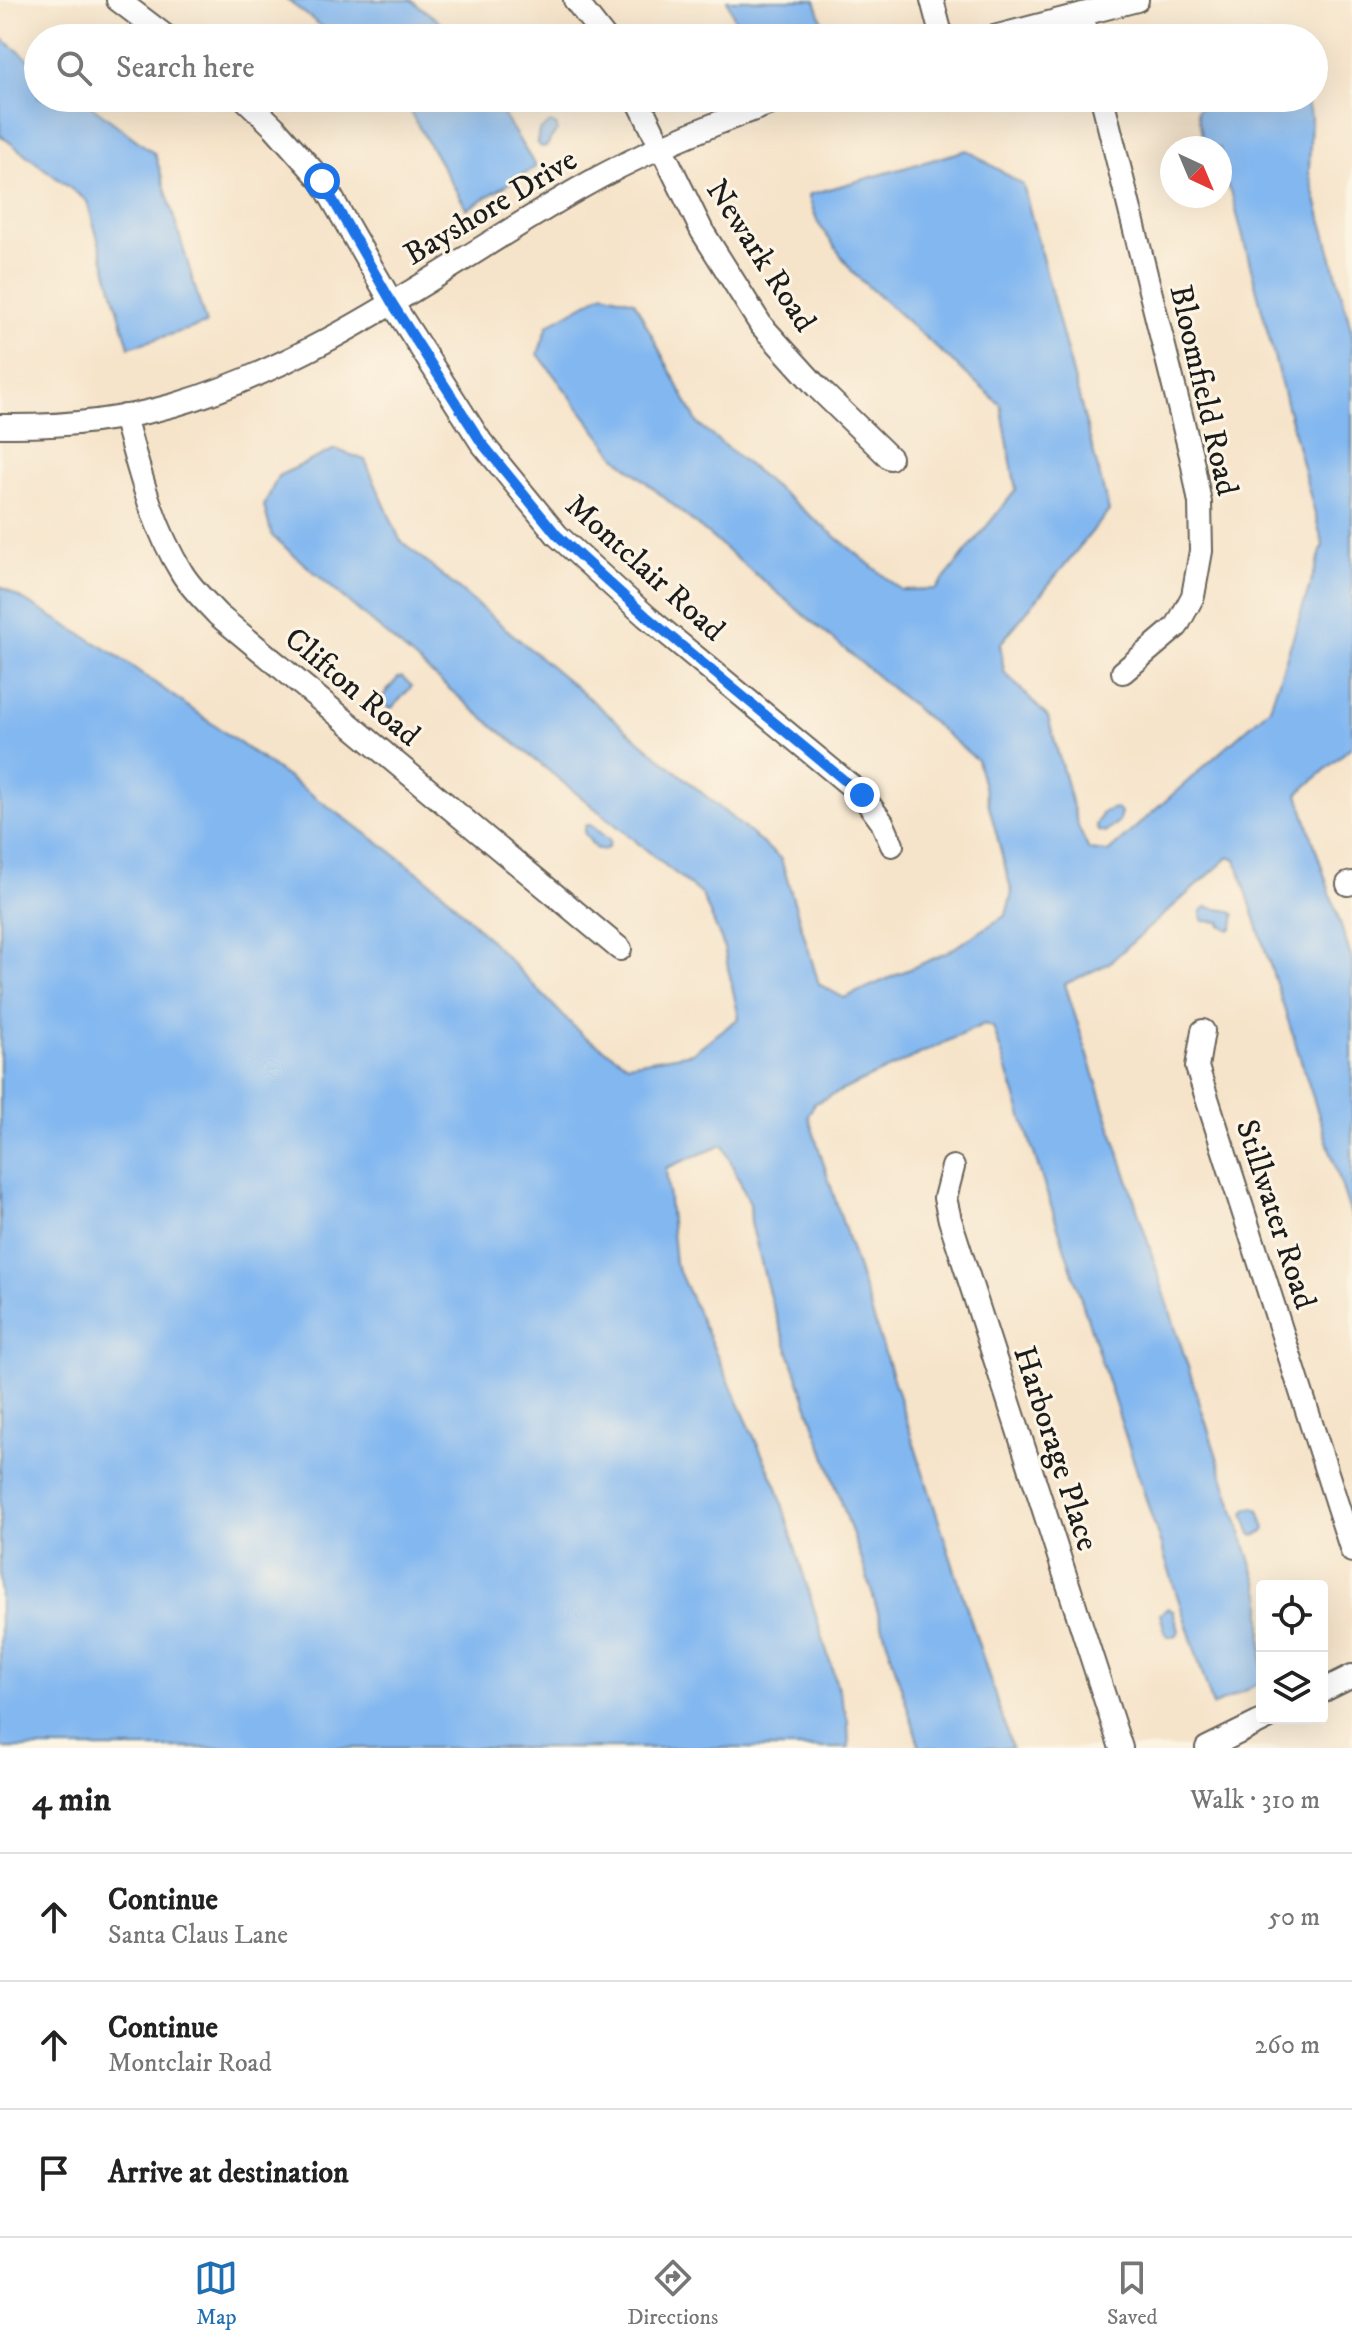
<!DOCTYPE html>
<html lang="en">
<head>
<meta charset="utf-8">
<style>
  :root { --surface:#fff; --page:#f2f2f2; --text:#222; --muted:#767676; --line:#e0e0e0; --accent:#1f6fb2 }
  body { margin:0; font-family:"IM FELL DW Pica",serif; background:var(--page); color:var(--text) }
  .controls { position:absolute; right:24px; bottom:24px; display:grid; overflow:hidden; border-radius:8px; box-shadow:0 8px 32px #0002 }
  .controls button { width:72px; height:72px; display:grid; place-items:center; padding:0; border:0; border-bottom:2px solid var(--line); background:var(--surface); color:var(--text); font:40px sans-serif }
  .compass { position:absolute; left:1160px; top:136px; width:72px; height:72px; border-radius:50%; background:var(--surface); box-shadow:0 8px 32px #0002; rotate:136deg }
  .stop { position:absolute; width:24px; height:24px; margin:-18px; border:6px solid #1a73e8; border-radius:50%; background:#fff }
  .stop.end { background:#1a73e8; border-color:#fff; box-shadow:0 2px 8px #0008 }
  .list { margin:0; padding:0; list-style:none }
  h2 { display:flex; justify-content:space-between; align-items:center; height:104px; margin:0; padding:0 32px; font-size:34px }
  h2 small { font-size:26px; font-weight:400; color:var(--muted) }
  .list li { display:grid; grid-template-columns:52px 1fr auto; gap:24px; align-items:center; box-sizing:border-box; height:128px; padding:0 32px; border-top:2px solid var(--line) }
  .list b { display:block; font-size:30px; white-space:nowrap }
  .list p { margin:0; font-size:26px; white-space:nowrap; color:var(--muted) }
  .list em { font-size:26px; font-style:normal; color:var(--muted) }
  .icon { flex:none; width:44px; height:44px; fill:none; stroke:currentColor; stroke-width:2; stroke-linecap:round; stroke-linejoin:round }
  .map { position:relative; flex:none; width:1352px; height:1748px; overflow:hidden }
  .search { position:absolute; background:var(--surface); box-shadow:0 8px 32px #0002; left:24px; right:24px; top:24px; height:88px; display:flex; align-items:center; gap:20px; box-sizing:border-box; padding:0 28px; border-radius:44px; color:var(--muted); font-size:30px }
  .sheet { height:488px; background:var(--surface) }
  nav { display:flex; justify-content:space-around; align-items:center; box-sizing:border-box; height:112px; border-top:2px solid var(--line); background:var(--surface); font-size:22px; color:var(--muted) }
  nav a { display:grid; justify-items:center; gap:4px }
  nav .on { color:var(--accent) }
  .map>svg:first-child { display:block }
  .water { fill:#82b7f0; stroke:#4f6a86; stroke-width:2 }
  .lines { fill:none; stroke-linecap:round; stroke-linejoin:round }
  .minor-casing { stroke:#686259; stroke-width:26 }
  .minor { stroke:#fff; stroke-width:22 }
  .route { stroke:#1a73e8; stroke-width:10 }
  .labels { text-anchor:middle; stroke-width:6; stroke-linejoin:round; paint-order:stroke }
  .street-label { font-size:32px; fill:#1c1c1c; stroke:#fcf5e5 }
</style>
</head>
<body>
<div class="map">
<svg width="1352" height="1748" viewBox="0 0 1352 1748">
  <rect width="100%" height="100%" fill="#fcf5e5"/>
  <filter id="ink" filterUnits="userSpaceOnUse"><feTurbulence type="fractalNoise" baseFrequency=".0125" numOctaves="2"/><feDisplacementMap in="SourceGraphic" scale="16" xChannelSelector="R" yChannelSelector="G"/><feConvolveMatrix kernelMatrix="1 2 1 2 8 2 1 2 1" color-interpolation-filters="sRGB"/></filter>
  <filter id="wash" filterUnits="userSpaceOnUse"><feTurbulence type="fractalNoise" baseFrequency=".006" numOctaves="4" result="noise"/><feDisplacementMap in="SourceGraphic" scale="32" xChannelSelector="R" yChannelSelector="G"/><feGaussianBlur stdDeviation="1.8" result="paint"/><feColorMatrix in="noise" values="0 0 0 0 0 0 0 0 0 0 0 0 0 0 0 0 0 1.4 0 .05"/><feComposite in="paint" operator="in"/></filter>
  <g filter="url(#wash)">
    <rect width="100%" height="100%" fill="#f6e4ca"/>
    <path class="water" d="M287 0H411L452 31 456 38H337Z
      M727 0H815L828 38H742Z
      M0 37 38 66V98H81L155 154 206 324 129 347 87 201 0 135Z
      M402 98H493L536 167 467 209Z
      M1205 98H1305L1311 116 1309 173 1352 332V746L1298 794 1352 960V1218L1236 860 1229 857 1108 964 1065 984 1262 1597V1682L1213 1706 993 1027 984 1024 815 1103 808 1115 1012 1748H920L863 1564 771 1301 751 1223 750 1204 723 1145 666 1168 675 1263 777 1487 848 1721 849 1748H0V586L113 653 388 849 443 892 581 1034 628 1064 692 1053 739 1018 723 944 702 895 475 711 272 536 264 506 278 476 335 449 365 460 400 540 781 859 819 984 844 998 946 953 1006 915 1012 893 977 760 617 458 538 354 548 325 604 293 634 301 698 424 901 590 936 589 1016 490 1001 405 854 274 818 223 808 195 967 150 1023 185 1109 511 1000 644 1004 672 1048 717 1079 829 1089 850 1108 852 1270 708 1323 545 1232 195 1220 172V148H1207L1203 140 1197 111Z
      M551 123 557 126V131L551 138 547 146 541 147 537 142 539 131Z
      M402 677 412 686 393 707 389 708 381 702V698L398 678Z
      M1115 808 1121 813 1119 821 1105 833 1098 831 1096 825 1103 812Z
      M586 825H591L610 841 608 848 603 850 595 848 584 832Z
      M1206 907 1230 911 1235 915 1233 927 1230 930 1220 925 1221 922 1204 921 1201 916V911Z
      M1254 1507 1259 1510 1265 1529 1262 1533 1254 1536 1251 1534 1244 1514 1247 1509Z
      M1168 1608 1173 1611 1179 1630 1177 1635 1171 1637 1166 1635 1160 1614Z"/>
  </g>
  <g filter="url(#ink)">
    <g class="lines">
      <defs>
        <path id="minor" d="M118 0 168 38
          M575 0 605 38
          M932 0 942 38
          M1082 14 1087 38
          M990 38 1137 0
          M244 98 274 127 322 181 392 303 481 442 557 535 646 616 862 795 882 822 892 845
          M637 98 702 231 761 325 817 387 890 458
          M1102 98 1191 455 1200 503 1201 551 1193 596 1177 626 1123 672
          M124 416C139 470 152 525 182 573 191 588 206 602 218 615L620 949
          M0 426C58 427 118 421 174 405 321 362 448 264 580 188 644 151 714 123 785 98
          M1348 884 1352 883
          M1203 1031 1197 1067 1352 1551
          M953 1167 945 1198 950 1220 1121 1748
          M1322 1691 1352 1676
          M1207 1748 1268 1718"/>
      </defs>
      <use href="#minor" class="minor-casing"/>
      <use href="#minor" class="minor"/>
    </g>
  </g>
  <g class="lines" filter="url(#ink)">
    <path class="route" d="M322 181 392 303 481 442 557 535 646 616 862 795"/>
  </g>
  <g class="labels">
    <g class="street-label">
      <text transform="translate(490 206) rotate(-31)" y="11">Bayshore Drive</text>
      <text transform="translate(762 255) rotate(57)" y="11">Newark Road</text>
      <text transform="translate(1205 390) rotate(77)" y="11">Bloomfield Road</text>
      <text transform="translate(646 567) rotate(42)" y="11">Montclair Road</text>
      <text transform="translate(353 686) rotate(40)" y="11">Clifton Road</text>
      <text transform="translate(1277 1214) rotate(72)" y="11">Stillwater Road</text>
      <text transform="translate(1057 1448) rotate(72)" y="11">Harborage Place</text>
    </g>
  </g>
</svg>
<div class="controls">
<button><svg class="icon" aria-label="locate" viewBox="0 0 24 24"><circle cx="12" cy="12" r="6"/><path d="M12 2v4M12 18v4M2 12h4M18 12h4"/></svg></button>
<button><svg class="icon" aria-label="layers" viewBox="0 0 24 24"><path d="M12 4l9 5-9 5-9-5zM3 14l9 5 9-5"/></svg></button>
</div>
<svg class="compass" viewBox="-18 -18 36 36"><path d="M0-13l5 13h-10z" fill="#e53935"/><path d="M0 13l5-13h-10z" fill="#767676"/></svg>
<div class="stop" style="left:322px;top:181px"></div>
<div class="stop end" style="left:862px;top:795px"></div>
<div class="search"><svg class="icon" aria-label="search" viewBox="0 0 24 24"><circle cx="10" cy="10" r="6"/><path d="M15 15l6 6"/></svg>Search here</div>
</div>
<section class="sheet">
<h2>4 min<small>Walk · 310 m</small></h2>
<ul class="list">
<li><svg class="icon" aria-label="ahead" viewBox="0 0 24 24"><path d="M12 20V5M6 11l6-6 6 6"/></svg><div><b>Continue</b><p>Santa Claus Lane</p></div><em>50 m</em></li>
<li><svg class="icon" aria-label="ahead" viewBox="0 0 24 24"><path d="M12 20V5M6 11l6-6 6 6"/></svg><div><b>Continue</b><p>Montclair Road</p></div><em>260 m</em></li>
<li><svg class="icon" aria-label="arrive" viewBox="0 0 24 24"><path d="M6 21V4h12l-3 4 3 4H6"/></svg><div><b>Arrive at destination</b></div></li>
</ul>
</section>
<nav>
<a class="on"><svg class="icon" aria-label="map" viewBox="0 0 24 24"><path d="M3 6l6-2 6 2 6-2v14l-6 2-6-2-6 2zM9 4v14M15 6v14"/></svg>Map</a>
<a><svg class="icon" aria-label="directions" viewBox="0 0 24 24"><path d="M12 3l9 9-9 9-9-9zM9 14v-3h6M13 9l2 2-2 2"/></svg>Directions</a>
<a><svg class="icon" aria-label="saved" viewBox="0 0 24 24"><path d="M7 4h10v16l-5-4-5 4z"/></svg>Saved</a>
</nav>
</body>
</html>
